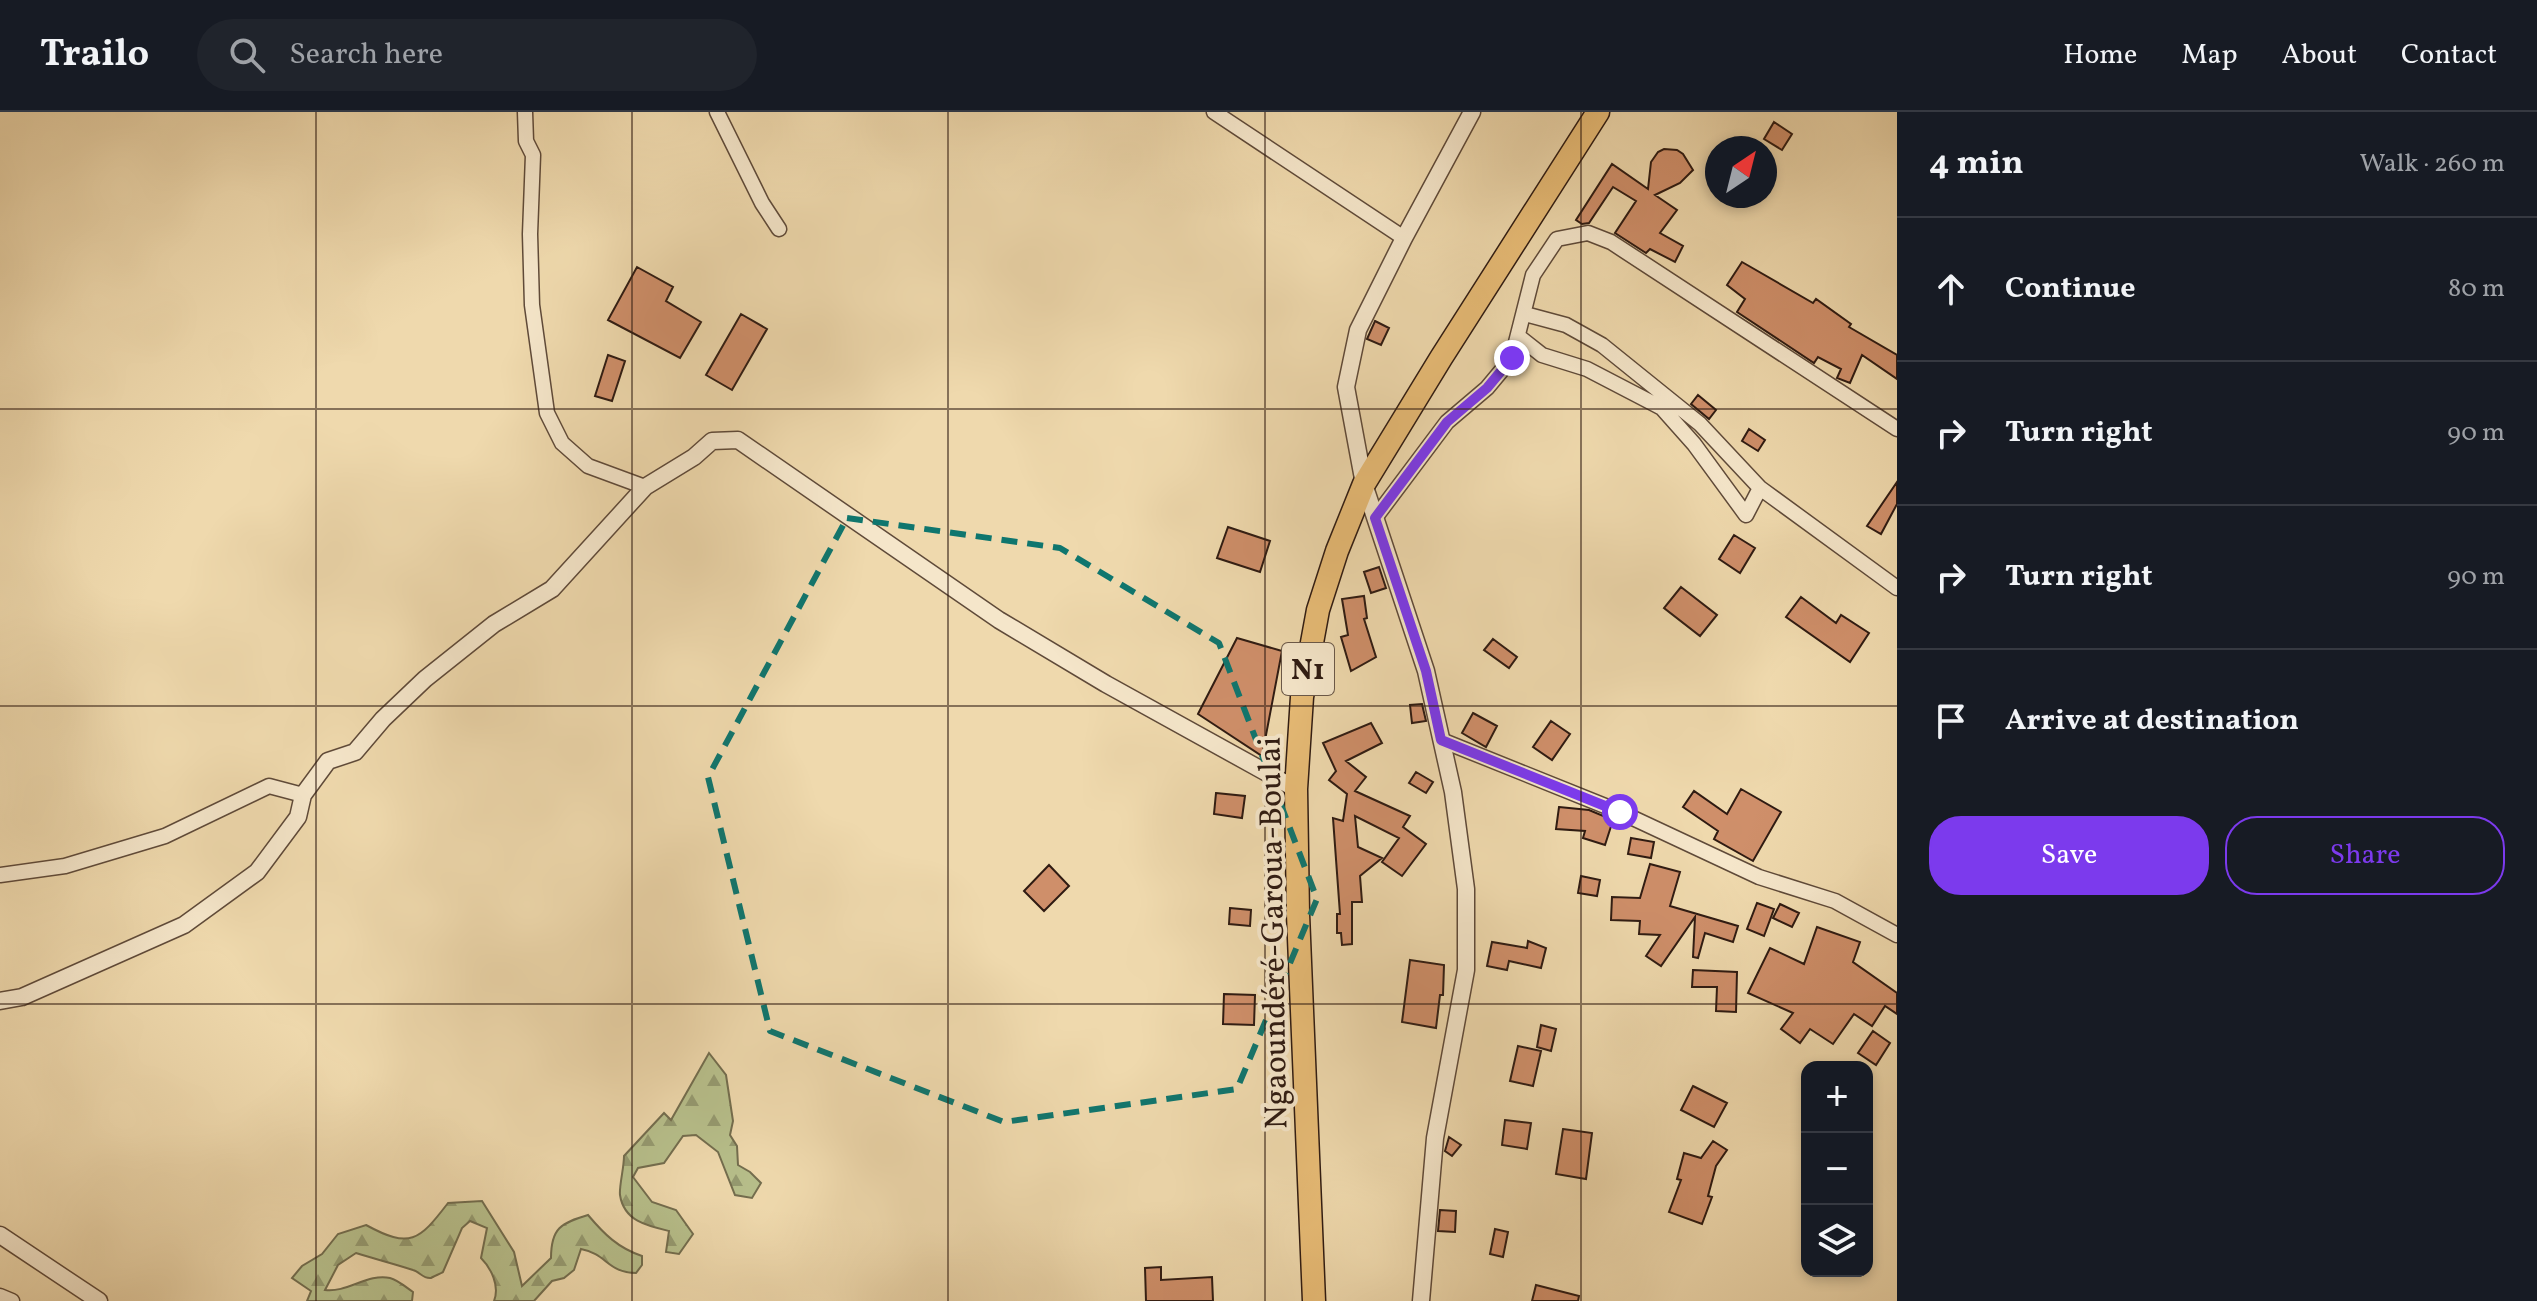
<!DOCTYPE html>
<html lang="en">
<head>
<meta charset="utf-8">
<style>
  :root { --surface:#171b24; --page:#20242c; --text:#f1f3f6; --muted:#9ea1a6; --line:#363941; --accent:#7c3aed }
  body { margin:0; font-family:Vollkorn,serif; background:var(--page); color:var(--text) }
  .controls { position:absolute; right:24px; bottom:24px; display:grid; overflow:hidden; border-radius:16px; box-shadow:0 4px 12px #0003 }
  .controls button { width:72px; height:72px; display:grid; place-items:center; padding:0; border:0; border-bottom:2px solid var(--line); background:var(--surface); color:var(--text); font:40px sans-serif }
  .compass { position:absolute; left:1705px; top:24px; width:72px; height:72px; border-radius:50%; background:var(--surface); box-shadow:0 4px 12px #0003; rotate:35deg }
  .stop { position:absolute; width:24px; height:24px; margin:-18px; border:6px solid #7c3aed; border-radius:50%; background:#fff }
  .stop.end { background:#7c3aed; border-color:#fff; box-shadow:0 2px 8px #0008 }
  .list { margin:0; padding:0; list-style:none }
  h2 { display:flex; justify-content:space-between; align-items:center; height:104px; margin:0; padding:0 32px; font-size:34px }
  h2 small { font-size:26px; font-weight:400; color:var(--muted) }
  .list li { display:grid; grid-template-columns:52px 1fr auto; gap:24px; align-items:center; box-sizing:border-box; height:144px; padding:0 32px; border-top:2px solid var(--line) }
  .list b { display:block; font-size:30px; white-space:nowrap }
  .list em { font-size:26px; font-style:normal; color:var(--muted) }
  .actions { display:flex; gap:16px; padding:24px 32px }
  .actions a { flex:1; padding:18px 0; border:2px solid var(--accent); border-radius:32px; text-align:center; font-size:28px; color:var(--accent) }
  .actions .main { background:var(--accent); color:#fff }
  .icon { flex:none; width:44px; height:44px; fill:none; stroke:currentColor; stroke-width:2; stroke-linecap:round; stroke-linejoin:round }
  .map { position:relative; flex:none; width:1897px; height:1189px; overflow:hidden }
  header { display:flex; align-items:center; gap:48px; box-sizing:border-box; height:112px; padding:0 40px; background:var(--surface); border-bottom:2px solid var(--line) }
  header strong { font-size:38px }
  nav { display:flex; gap:44px; margin-inline-start:auto; font-size:28px }
  .search { width:560px; height:72px; background:var(--page); display:flex; align-items:center; gap:20px; box-sizing:border-box; padding:0 28px; border-radius:44px; color:var(--muted); font-size:30px }
  main { display:flex }
  aside { flex:1; background:var(--surface) }
  .map>svg:first-child { display:block }
  .forest { fill:url(#forest-firs); stroke:#736d4e; stroke-width:2 }
  .building { fill:#cf8f6a; stroke:#2f1b12; stroke-width:2 }
  .lines { fill:none; stroke-linecap:round; stroke-linejoin:round }
  .minor-casing { stroke:#5f4a39; stroke-width:17 }
  .tertiary-casing { stroke:#5f4a39; stroke-width:19 }
  .trunk-casing { stroke:#2f1b12; stroke-width:25 }
  .minor { stroke:#f5e6ca; stroke-width:14 }
  .tertiary { stroke:#f5e6ca; stroke-width:16 }
  .trunk { stroke:#e8bc76; stroke-width:22 }
  .route { stroke:#7c3aed; stroke-width:10 }
  .marked { fill:none; stroke:#0f766e; stroke-width:6; stroke-dasharray:16 10; stroke-linejoin:round }
  .grid { fill:none; stroke:#2f1b12; stroke-width:2; stroke-opacity:0.55 }
  .labels { text-anchor:middle; stroke-width:8; stroke-linejoin:round; paint-order:stroke }
  .shield { fill:#f5e6ca; stroke:#6a5849; stroke-width:2 }
  .shield-label { font-size:30px; font-weight:bold; fill:#2f1b12 }
  .street-label { font-size:32px; fill:#2f1b12; stroke:#f5e6ca }
</style>
</head>
<body>
<header>
<strong>Trailo</strong>
<div class="search"><svg class="icon" aria-label="search" viewBox="0 0 24 24"><circle cx="10" cy="10" r="6"/><path d="M15 15l6 6"/></svg>Search here</div>
<nav><a>Home</a><a>Map</a><a>About</a><a>Contact</a></nav>
</header>
<main>
<div class="map">
<svg width="1897" height="1189" viewBox="0 0 1897 1189">
  <defs>
    <pattern id="forest-firs" width="22" height="20" patternUnits="userSpaceOnUse" patternTransform="scale(2)"><rect width="22" height="20" fill="#b7bf8b"/><path d="M5 1l3.5 6h-7zM16 11l3.5 6h-7z" fill="#959a70"/></pattern>
  </defs>
  <rect width="100%" height="100%" fill="#efd9ad"/>
  <filter id="stains"><feTurbulence type="fractalNoise" baseFrequency=".0025" numOctaves="4"/><feColorMatrix values="0 0 0 0 .2 0 0 0 0 .09 0 0 0 0 .02 0 0 0 .5 -.17"/></filter>
  <radialGradient id="worn" r=".72"><stop offset=".6" stop-color="#630" stop-opacity="0"/><stop offset="1" stop-color="#630" stop-opacity=".3"/></radialGradient>
  <path class="forest" d="M709 941 726 963 733 1009 730 1023 737 1034 738 1053 750 1060 761 1071 752 1086 735 1083 718 1040 696 1023 683 1024 664 1051 638 1056 633 1065 652 1090 676 1098 693 1122 679 1142 666 1140 669 1119C647 1114 624 1109 620 1083 619 1074 624 1056 624 1044L664 1001 671 1008Z
    M482 1089 514 1140 522 1174 551 1146C551 1116 561 1111 588 1103 604 1122 618 1136 642 1144V1153L636 1161C608 1161 607 1142 581 1137L574 1158 564 1166 552 1169 534 1189H494C500 1174 491 1156 481 1146L487 1116 470 1109 462 1116 443 1160C442 1161 432 1165 431 1166 423 1167 420 1160 413 1158 395 1152 375 1147 356 1141L338 1153 325 1178C347 1181 368 1161 390 1166 398 1168 407 1176 413 1180L412 1189H307L311 1179 292 1166 302 1154 322 1142 338 1122 366 1113C410 1137 419 1129 448 1091Z"/>
  <path class="building" d="M1774 10 1792 22 1782 38 1764 27Z
    M1664 37 1677 38 1683 42 1693 58 1680 71 1655 83 1677 98 1660 121 1683 134 1675 150 1650 137 1646 141 1615 121 1636 89 1613 75 1589 111 1582 112 1576 108 1612 52 1648 77 1651 50 1658 40Z
    M1742 150 1813 191 1816 187 1851 212 1849 215 1897 243V267L1862 243 1850 271 1837 266 1841 257 1818 245 1814 251 1737 200 1745 187 1727 173Z
    M637 155 673 175 666 189 701 210 680 246 608 208Z
    M741 202 767 217 732 278 706 263Z
    M1375 209 1389 216 1381 233 1367 227Z
    M608 243 625 249 612 289 595 284Z
    M1698 283 1716 298 1709 307 1691 292Z
    M1749 317 1765 328 1758 339 1742 329Z
    M1897 370V392L1881 422 1867 414Z
    M1228 415 1270 429 1260 460 1217 446Z
    M1734 423 1755 436 1740 461 1719 447Z
    M1379 455 1386 476 1371 481 1364 460Z
    M1681 475 1717 503 1700 524 1664 496Z
    M1364 484 1367 506 1364 507 1376 545 1351 559 1341 525 1348 523 1342 487Z
    M1801 485 1836 511 1841 503 1869 521 1850 550 1786 505Z
    M1237 526 1282 539 1262 644 1198 602Z
    M1493 527 1517 545 1509 556 1484 538Z
    M1422 592 1426 609 1412 611 1410 593Z
    M1473 601 1497 614 1486 635 1462 621Z
    M1551 609 1570 622 1552 648 1533 635Z
    M1371 611 1382 631 1346 649 1366 665 1355 679 1410 704 1403 715 1426 732 1402 764 1382 750 1399 726 1355 704 1358 735 1382 746 1360 764 1362 790H1352V832L1342 833 1341 821H1337V802H1340L1333 706 1343 709 1347 682 1329 668 1336 659 1323 631Z
    M1416 660 1433 670 1426 681 1409 671Z
    M1741 677 1781 700 1753 749 1714 727 1718 719 1683 695 1694 679 1727 702Z
    M1216 681 1245 684 1242 706 1214 702Z
    M1559 695 1589 698 1613 708 1605 733 1583 726 1585 719 1556 717Z
    M1631 726 1654 730 1651 746 1628 742Z
    M1650 752 1680 760 1670 794 1738 814 1733 830 1705 821 1698 846 1693 845 1695 805 1661 854 1646 844 1660 823 1639 822 1640 809 1611 808 1612 785 1640 786Z
    M1049 753 1069 774 1044 799 1024 779Z
    M1581 764 1600 768 1597 784 1578 781Z
    M1757 791 1774 797 1764 824 1747 817Z
    M1780 792 1799 801 1792 815 1773 806Z
    M1230 796 1251 798 1250 814 1229 812Z
    M1817 815 1860 830 1853 850 1897 881V902L1885 894 1872 914 1854 902 1833 932 1810 917 1800 931 1781 917 1793 901 1748 881 1770 836 1804 852Z
    M1528 829 1546 836 1541 856 1509 849 1507 858 1487 854 1492 830 1527 836Z
    M1410 848 1444 853 1443 883H1440L1436 916 1402 910Z
    M1693 858 1737 860 1736 900 1716 899 1717 875H1692Z
    M1224 882 1255 883 1254 913 1223 912Z
    M1541 913 1556 917 1551 939 1537 935Z
    M1873 919 1890 931 1876 953 1858 941Z
    M1518 934 1541 939 1533 974 1510 969Z
    M1693 974 1727 991 1714 1015 1681 998Z
    M1505 1008 1531 1011 1527 1037 1502 1033Z
    M1563 1017 1592 1021 1586 1067 1556 1062Z
    M1449 1025 1461 1033 1452 1044 1445 1039Z
    M1713 1029 1727 1038 1716 1054 1708 1084 1712 1085 1702 1112 1669 1100 1681 1068 1677 1067 1684 1041 1701 1046Z
    M1440 1098 1456 1099 1455 1120 1438 1119Z
    M1495 1117 1508 1120 1503 1145 1490 1142Z
    M1161 1155V1168L1212 1165 1213 1189H1146L1145 1156Z
    M1536 1173 1579 1184 1578 1189H1532Z"/>
  <g class="lines">
    <defs>
      <path id="minor" d="M525 0 526 29 533 43 530 122 532 193 547 301 562 331 588 354 645 375
        M717 0 762 91 779 117
        M1214 0 1404 126
        M1525 202 1566 213 1602 233 1700 312 1760 376 1897 476
        M1518 224 1542 243 1587 257 1662 296 1694 332 1746 403 1760 376
        M1375 406 1447 310 1487 276 1512 246 1533 163 1557 127 1588 121 1611 130 1897 317
        M1441 628 1620 700 1759 765 1835 789 1897 823
        M0 763 65 754 165 724 269 674 303 683
        M0 1184 12 1189"/>
      <path id="tertiary" d="M0 889 22 885 184 813 257 760 298 705 303 683 328 649 355 640 383 607 425 567 494 512 552 477 645 375 694 345 712 329 738 328 999 508 1106 572 1296 677
        M0 1123 99 1189
        M1421 1189 1435 1026 1466 858V777L1453 680 1426 559 1364 372 1346 275 1358 218 1404 126 1472 0"/>
      <path id="trunk" d="M1314 1189 1298 802 1296 677 1302 585 1318 498 1337 439 1364 372 1441 246 1598 0"/>
    </defs>
    <use href="#minor" class="minor-casing"/>
    <use href="#tertiary" class="tertiary-casing"/>
    <use href="#trunk" class="trunk-casing"/>
    <use href="#minor" class="minor"/>
    <use href="#tertiary" class="tertiary"/>
    <use href="#trunk" class="trunk"/>
  </g>
  <g class="lines">
    <path class="route" d="M1512 246 1487 276 1447 310 1375 406 1426 559 1441 628 1620 700"/>
  </g>
  <path class="marked" d="M847 406 1060 436 1219 531 1317 787 1237 977 1004 1010 770 919 708 665Z"/>
  <path class="grid" d="M316 0V1189M632 0V1189M948 0V1189M1265 0V1189M1581 0V1189M0 297H1897M0 594H1897M0 892H1897"/>
  <g class="labels">
    <rect class="shield" x="1282" y="531" width="52" height="52" rx="6"/>
    <g class="shield-label">
      <text x="1308" y="567">N1</text>
    </g>
    <g class="street-label">
      <text transform="translate(1272 821) rotate(-91)" y="11">Ngaoundéré-Garoua-Boulai</text>
    </g>
  </g>
  <rect width="100%" height="100%" filter="url(#stains)"/>
  <rect width="100%" height="100%" fill="url(#worn)"/>
</svg>
<div class="controls">
<button>+</button>
<button>−</button>
<button><svg class="icon" aria-label="layers" viewBox="0 0 24 24"><path d="M12 4l9 5-9 5-9-5zM3 14l9 5 9-5"/></svg></button>
</div>
<svg class="compass" viewBox="-18 -18 36 36"><path d="M0-13l5 13h-10z" fill="#e53935"/><path d="M0 13l5-13h-10z" fill="#9ea1a6"/></svg>
<div class="stop" style="left:1620px;top:700px"></div>
<div class="stop end" style="left:1512px;top:246px"></div>
</div>
<aside>
<h2>4 min<small>Walk · 260 m</small></h2>
<ul class="list">
<li><svg class="icon" aria-label="ahead" viewBox="0 0 24 24"><path d="M12 20V5M6 11l6-6 6 6"/></svg><div><b>Continue</b></div><em>80 m</em></li>
<li><svg class="icon" aria-label="right" viewBox="0 0 24 24"><path d="M7 20v-9h11M14 6l5 5-5 5"/></svg><div><b>Turn right</b></div><em>90 m</em></li>
<li><svg class="icon" aria-label="right" viewBox="0 0 24 24"><path d="M7 20v-9h11M14 6l5 5-5 5"/></svg><div><b>Turn right</b></div><em>90 m</em></li>
<li><svg class="icon" aria-label="arrive" viewBox="0 0 24 24"><path d="M6 21V4h12l-3 4 3 4H6"/></svg><div><b>Arrive at destination</b></div></li>
</ul>
<div class="actions"><a class="main">Save</a><a>Share</a></div>
</aside>
</main>
</body>
</html>
